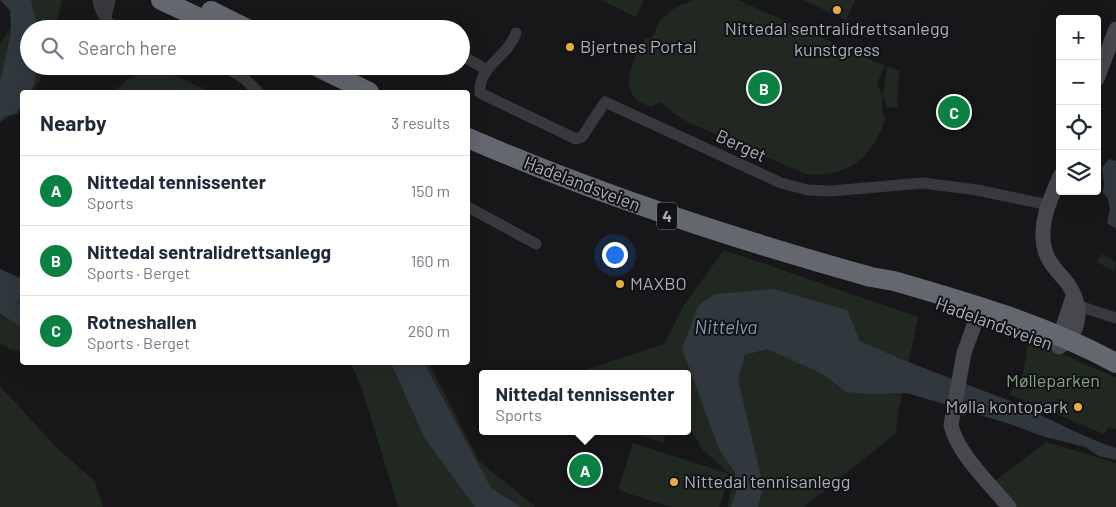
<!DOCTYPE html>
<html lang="en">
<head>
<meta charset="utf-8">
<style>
  :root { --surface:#fff; --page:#f6f6f7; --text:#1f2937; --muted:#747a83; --line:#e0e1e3; --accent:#0b8043 }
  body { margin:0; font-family:Barlow,sans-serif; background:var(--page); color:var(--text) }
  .controls { position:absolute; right:15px; top:15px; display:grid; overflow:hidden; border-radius:5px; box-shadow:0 5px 20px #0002 }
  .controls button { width:45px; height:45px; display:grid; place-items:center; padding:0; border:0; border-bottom:1px solid var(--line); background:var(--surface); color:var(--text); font:25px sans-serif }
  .you { position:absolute; left:614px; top:254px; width:18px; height:18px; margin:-12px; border:4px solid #fff; border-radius:50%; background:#1a73e8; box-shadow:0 0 0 8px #1a73e833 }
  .badge { display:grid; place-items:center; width:32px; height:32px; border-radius:50%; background:var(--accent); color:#fff; font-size:16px; font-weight:700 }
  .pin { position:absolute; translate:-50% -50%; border:2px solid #fff; box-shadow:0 1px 5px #0006 }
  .popup { position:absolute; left:479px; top:370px; width:212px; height:65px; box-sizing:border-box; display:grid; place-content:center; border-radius:5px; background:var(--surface); filter:drop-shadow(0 1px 4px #0005); font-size:16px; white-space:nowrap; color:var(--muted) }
  .popup b { font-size:19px; color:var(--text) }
  .popup::after { content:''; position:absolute; left:50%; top:100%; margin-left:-10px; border:10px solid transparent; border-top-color:var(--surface) }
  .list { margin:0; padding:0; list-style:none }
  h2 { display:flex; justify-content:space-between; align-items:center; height:65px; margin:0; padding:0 20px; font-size:21px }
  h2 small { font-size:16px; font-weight:400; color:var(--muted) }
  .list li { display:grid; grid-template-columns:32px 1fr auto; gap:15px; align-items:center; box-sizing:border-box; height:70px; padding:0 20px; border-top:1px solid var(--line) }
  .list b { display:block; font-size:19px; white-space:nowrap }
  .list p { margin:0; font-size:16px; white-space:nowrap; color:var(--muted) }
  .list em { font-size:16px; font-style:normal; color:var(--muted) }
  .icon { flex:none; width:28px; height:28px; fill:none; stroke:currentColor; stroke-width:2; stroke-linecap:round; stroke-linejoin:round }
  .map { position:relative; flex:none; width:1116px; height:507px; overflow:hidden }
  .search { position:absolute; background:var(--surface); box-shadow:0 5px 20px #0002; left:20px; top:20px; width:450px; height:55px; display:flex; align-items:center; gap:12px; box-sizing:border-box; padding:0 18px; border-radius:28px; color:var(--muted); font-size:19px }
  .panel { position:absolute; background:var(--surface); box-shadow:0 5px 20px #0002; left:20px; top:90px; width:450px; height:275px; border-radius:5px }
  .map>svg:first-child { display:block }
  .green { fill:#212822 }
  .water { fill:#30383e }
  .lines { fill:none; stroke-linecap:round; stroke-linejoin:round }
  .river { stroke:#30383e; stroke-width:18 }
  .street { stroke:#38393d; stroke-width:11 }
  .secondary { stroke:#46484d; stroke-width:15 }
  .highway { stroke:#64676e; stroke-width:20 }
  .poi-dot { fill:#e6ae41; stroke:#121214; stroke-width:2 }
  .labels { text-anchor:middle; stroke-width:4; stroke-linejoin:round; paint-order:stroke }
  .shield { fill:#121214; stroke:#7c7f87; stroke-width:1 }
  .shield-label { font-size:16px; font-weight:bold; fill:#aaaeb8 }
  .poi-label { font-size:18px; fill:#aaaeb8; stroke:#121214; text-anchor:start }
  .street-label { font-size:18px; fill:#aaaeb8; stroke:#121214 }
  .park-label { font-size:18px; fill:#82a184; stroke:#121214 }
  .water-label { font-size:19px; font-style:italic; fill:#839bb0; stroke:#121214 }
</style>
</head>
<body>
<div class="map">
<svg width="1116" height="507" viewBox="0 0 1116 507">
  <rect width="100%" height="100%" fill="#171719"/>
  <path class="green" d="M5 0H62L55 29H29V66H44L39 82 31 92H22C22 111 15 113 0 123V44L14 23Z
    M601 0H644L636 17Z
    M693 0H738L885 66 877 83 882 96 883 116 886 117C873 157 849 178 805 174L690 123 674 114 661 102 651 107C647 105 641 103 637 100 619 84 636 53 646 37L651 39 662 17H664L676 7Z
    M803 0H855L846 20Z
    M887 66 899 71 897 108 886 107 883 95Z
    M159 68 207 90 212 92H115C126 78 140 69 159 68Z
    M724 250 918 317 898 413 896 433 804 507H728L733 477 730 474 719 507H670L618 490 633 443 730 474 703 450 688 425V374H581L588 369 664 344 684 305Z
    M1102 254 1116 262 1114 271 1097 262Z
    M0 272 22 284V352L9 349 0 343Z
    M1029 339 1116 378V429L1109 428 1104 434 1009 394 1023 374Z
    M351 363H429L479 461 536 507H398L363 392Z
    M0 386 58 449 95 481 103 507H0Z
    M637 431H667L663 443 636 434Z
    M1046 442 1116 463V507H1012L992 483Z"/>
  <path class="water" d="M0 0H31L38 29H29V66H37L34 85 29 92H22V104L17 114 5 116 0 121V83L11 32 10 10Z
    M1109 159 1116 161V229L1107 223 1110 210 1108 199 1103 192 1104 183 1102 168Z
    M0 269 22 279V304L0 296Z
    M773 289 847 310 860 341C907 363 956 380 1005 399 1042 414 1077 435 1116 448V460L1099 456 1085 447 1042 436 1010 424 907 393 868 394 846 392 823 374 767 349 745 355 738 379 763 486 758 507H731L736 493 735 472 719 449 682 349 698 306 715 294Z
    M391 363H424L491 488 521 507H475L424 437Z"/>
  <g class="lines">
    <path class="river" d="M0 302 22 317"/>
    <path class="street" d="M98 0C99 10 107 23 116 29
      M106 17 110 0
      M516 33C508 57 478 66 480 93L576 139 582 137 605 102 781 183 808 190 831 191 923 183 977 190 1048 205
      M461 55 487 70
      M224 66 245 79 258 92
      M468 207 536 244
      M1073 304 1116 318"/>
    <path class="secondary" d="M1097 79 1116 29
      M975 305 977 317 964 353 951 425C957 453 991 485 1009 507
      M1059 346C1060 329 1069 312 1073 296
      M1059 347C1082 332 1083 306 1068 284 1058 271 1047 263 1044 246 1039 222 1051 198 1060 176"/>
    <path class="highway" d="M161 0 223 29
      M211 11 247 29
      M316 66 369 92
      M468 138C599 195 734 239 871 277L894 281C970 303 1046 325 1116 363"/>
  </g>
  <g class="poi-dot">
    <circle cx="837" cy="10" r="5"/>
    <circle cx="570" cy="47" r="5"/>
    <circle cx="620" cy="284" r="5"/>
    <circle cx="1078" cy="407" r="5"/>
    <circle cx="674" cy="482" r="5"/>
  </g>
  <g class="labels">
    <rect class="shield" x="657" y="202.5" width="20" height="27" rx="4"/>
    <g class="shield-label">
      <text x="667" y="222">4</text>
    </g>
    <g class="poi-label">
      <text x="837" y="35" text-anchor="middle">Nittedal sentralidrettsanlegg<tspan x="837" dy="21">kunstgress</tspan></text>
      <text x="580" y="53">Bjertnes Portal</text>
      <text x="630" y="290">MAXBO</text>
      <text x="1068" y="413" text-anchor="end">Mølla kontopark</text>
      <text x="684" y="488">Nittedal tennisanlegg</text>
    </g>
    <g class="street-label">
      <text transform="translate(741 146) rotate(25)" y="6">Berget</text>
      <text transform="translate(582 184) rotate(21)" y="6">Hadelandsveien</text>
      <text transform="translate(994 324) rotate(20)" y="6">Hadelandsveien</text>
    </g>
    <g class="park-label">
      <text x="1053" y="387">Mølleparken</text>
    </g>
    <g class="water-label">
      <text x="726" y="334">Nittelva</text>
    </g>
  </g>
</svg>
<div class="controls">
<button>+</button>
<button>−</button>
<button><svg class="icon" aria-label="locate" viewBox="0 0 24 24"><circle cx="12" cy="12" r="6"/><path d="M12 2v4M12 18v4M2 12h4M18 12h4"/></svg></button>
<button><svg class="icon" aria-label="layers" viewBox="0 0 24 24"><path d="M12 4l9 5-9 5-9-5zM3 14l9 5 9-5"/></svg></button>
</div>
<div class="you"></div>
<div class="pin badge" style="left:585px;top:470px">A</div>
<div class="popup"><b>Nittedal tennissenter</b>Sports</div>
<div class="pin badge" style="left:764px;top:88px">B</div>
<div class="pin badge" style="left:954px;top:112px">C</div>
<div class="search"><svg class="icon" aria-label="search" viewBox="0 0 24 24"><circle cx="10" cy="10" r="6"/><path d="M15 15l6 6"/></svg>Search here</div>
<section class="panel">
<h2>Nearby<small>3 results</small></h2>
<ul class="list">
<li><span class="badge">A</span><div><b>Nittedal tennissenter</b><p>Sports</p></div><em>150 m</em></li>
<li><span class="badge">B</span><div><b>Nittedal sentralidrettsanlegg</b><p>Sports · Berget</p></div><em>160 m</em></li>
<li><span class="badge">C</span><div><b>Rotneshallen</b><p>Sports · Berget</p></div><em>260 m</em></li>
</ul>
</section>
</div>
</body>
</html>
